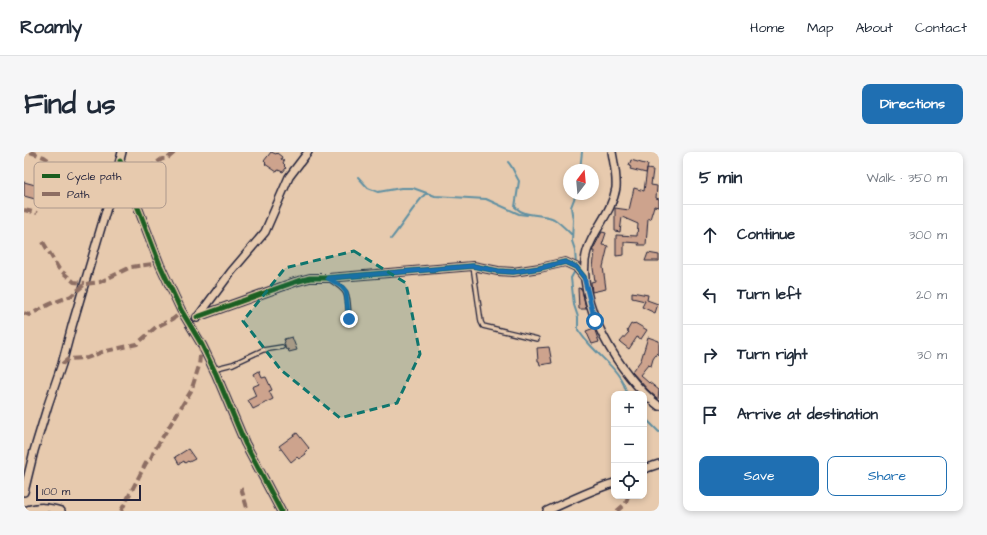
<!DOCTYPE html>
<html lang="en">
<head>
<meta charset="utf-8">
<style>
  :root { --surface:#fff; --page:#f6f6f7; --text:#1f2937; --muted:#747a83; --line:#e0e1e3; --accent:#1f6fb2 }
  body { margin:0; font-family:"Architects Daughter",sans-serif; background:var(--page); color:var(--text) }
  .controls { position:absolute; right:12px; bottom:12px; display:grid; overflow:hidden; border-radius:8px; box-shadow:0 2px 6px #0003 }
  .controls button { width:36px; height:36px; display:grid; place-items:center; padding:0; border:0; border-bottom:1px solid var(--line); background:var(--surface); color:var(--text); font:20px sans-serif }
  .compass { position:absolute; left:539px; top:12px; width:36px; height:36px; border-radius:50%; background:var(--surface); box-shadow:0 2px 6px #0003; rotate:16deg }
  .scale { position:absolute; left:12px; bottom:10px; width:105px; box-sizing:border-box; padding-left:4px; border:2px solid #22223b; border-top:0; font-size:11px; line-height:14px; white-space:nowrap; color:#22223b; -webkit-text-stroke:3px #e7caae; paint-order:stroke }
  .stop { position:absolute; width:12px; height:12px; margin:-9px; border:3px solid #1f6fb2; border-radius:50%; background:#fff }
  .stop.end { background:#1f6fb2; border-color:#fff; box-shadow:0 1px 4px #0008 }
  .list { margin:0; padding:0; list-style:none }
  h2 { display:flex; justify-content:space-between; align-items:center; height:52px; margin:0; padding:0 16px; font-size:17px }
  h2 small { font-size:13px; font-weight:400; color:var(--muted) }
  .list li { display:grid; grid-template-columns:26px 1fr auto; gap:12px; align-items:center; box-sizing:border-box; height:60px; padding:0 16px; border-top:1px solid var(--line) }
  .list b { display:block; font-size:15px; white-space:nowrap }
  .list em { font-size:13px; font-style:normal; color:var(--muted) }
  .actions { display:flex; gap:8px; padding:12px 16px }
  .actions a { flex:1; padding:9px 0; border:1px solid var(--accent); border-radius:8px; text-align:center; font-size:14px; color:var(--accent) }
  .actions .main { background:var(--accent); color:#fff }
  .icon { flex:none; width:22px; height:22px; fill:none; stroke:currentColor; stroke-width:2; stroke-linecap:round; stroke-linejoin:round }
  .map { position:relative; flex:none; width:635px; height:359px; overflow:hidden; border-radius:8px }
  header { display:flex; align-items:center; gap:24px; box-sizing:border-box; height:56px; padding:0 20px; background:var(--surface); border-bottom:1px solid var(--line) }
  header strong { font-size:19px }
  nav { display:flex; gap:22px; margin-inline-start:auto; font-size:14px }
  .intro { display:flex; align-items:center; justify-content:space-between; box-sizing:border-box; height:96px; padding:0 24px }
  h1 { margin:0; font-size:28px }
  .button { padding:10px 18px; border-radius:8px; background:var(--accent); color:#fff; font-size:14px; font-weight:700 }
  main { display:flex; gap:24px; padding:0 24px }
  aside { flex:1; background:var(--surface); border-radius:8px; box-shadow:0 2px 6px #0003 }
  .map>svg:first-child { display:block }
  .lines { fill:none; stroke-linecap:round; stroke-linejoin:round }
  .stream { stroke:#6190a2; stroke-width:2 }
  .building { fill:#cda38d; stroke:#22223b }
  .lane-casing { stroke:#22223b; stroke-width:6 }
  .street-casing { stroke:#22223b; stroke-width:10 }
  .lane { stroke:#e7caae; stroke-width:3.5 }
  .street { stroke:#e7caae; stroke-width:7 }
  .quiet { stroke:#8d6e63; stroke-width:4; stroke-dasharray:8 4; stroke-linecap:butt }
  .cycleway-casing { stroke:#e7caae; stroke-width:8 }
  .cycleway { stroke:#1b5e20; stroke-width:5 }
  .route { stroke:#1f6fb2; stroke-width:5 }
  .marked { fill:#0f766e; fill-opacity:0.2; stroke:#0f766e; stroke-width:3; stroke-dasharray:8 5; stroke-linejoin:round }
  .key { fill:#e7caae; stroke:#ac988c; stroke-width:1 }
  .key-label { font-size:11px; fill:#22223b }
</style>
</head>
<body>
<header>
<strong>Roamly</strong>
<nav><a>Home</a><a>Map</a><a>About</a><a>Contact</a></nav>
</header>
<div class="intro"><h1>Find us</h1><a class="button">Directions</a></div>
<main>
<div class="map">
<svg width="635" height="359" viewBox="0 0 635 359">
  <rect width="100%" height="100%" fill="#e7caae"/>
  <filter id="ink" filterUnits="userSpaceOnUse"><feTurbulence type="fractalNoise" baseFrequency=".025" numOctaves="2"/><feDisplacementMap in="SourceGraphic" scale="8" xChannelSelector="R" yChannelSelector="G"/><feConvolveMatrix kernelMatrix="1 2 1 2 8 2 1 2 1" color-interpolation-filters="sRGB"/></filter>
  <g filter="url(#ink)">
    <g class="lines">
      <path class="stream" d="M484 10C489 15 491 23 495 29L491 55C502 66 517 61 530 67 536 71 542 77 547 82
        M556 18 558 0
        M334 25 344 36 354 40 377 36H389L411 44 462 47 495 62 503 63
        M552 42 547 55 549 68 548 89 551 98 552 113
        M367 87C379 72 389 55 402 41
        M552 117 547 126 550 153 554 165V178C558 184 563 190 568 195 582 210 598 221 603 242
        M620 265 635 280"/>
    </g>
    <path class="building" d="M247 0 252 2 253 1 258 5 257 7 260 9 259 11 261 13 260 14 262 16 259 20 254 18 253 20 241 12 242 11 240 9Z
      M607 8 624 13 622 21 606 17 607 15 605 14Z
      M623 17 629 18 627 33 633 34 632 46 635 47V55L630 54 626 67 624 66 622 93H614L615 91 600 90V103L592 104V83L613 84 614 72 598 65 596 80 591 79V56L605 58 610 36 620 39Z
      M0 30 15 34 11 47 0 44Z
      M578 80 582 81 578 93 584 94 579 115 582 137 568 140 567 130 571 129 569 116 571 99H568Z
      M624 101 635 103V109H621Z
      M554 136 558 137 562 157H555Z
      M608 140 624 143 623 148 634 152 631 161 618 155 621 149 608 146Z
      M611 171 623 178 617 187 613 185 605 197 596 190 605 180 603 179 607 172 609 173Z
      M570 176 575 190 568 192 562 179Z
      M268 185 273 198 265 200 264 197 262 198 260 191 261 190 260 187Z
      M624 185 635 189V203L633 201 629 207 627 214 624 213 616 223 625 231V230L635 238 634 247 624 238 608 220 617 208Z
      M525 195 528 211 516 213 515 209H514L513 196Z
      M235 219 238 226 242 225 248 238 245 239 249 247 229 257 224 248 232 244 228 235 235 232 230 222Z
      M273 281 285 296 281 300 282 302 275 307 273 305 267 310 255 294Z
      M164 297 171 307 165 310 164 309 161 311 160 309 155 312 151 305Z"/>
    <g class="lines">
      <defs>
        <path id="lane" d="M449 114 457 170 459 174 513 187
          M305 127C327 141 323 142 325 167
          M189 217 209 212 239 198 258 195"/>
        <path id="street" d="M588 0C590 12 593 24 592 36 588 60 570 77 563 99 549 148 597 226 635 254
          M96 9 136 113 157 158 178 193 192 222 221 291 257 359
          M173 165 271 130 286 126H304L449 114 474 119 489 120 516 116 541 110 552 115 560 125
          M173 166 207 120 241 80 265 25 284 0
          M620 317 635 312
          M0 340 10 299 24 253 38 212 48 174 89 35 98 0
          M1 359C14 354 24 355 37 359
          M523 359C545 349 567 338 590 331"/>
      </defs>
      <use href="#lane" class="lane-casing"/>
      <use href="#street" class="street-casing"/>
      <use href="#lane" class="lane"/>
      <use href="#street" class="street"/>
      <path class="quiet" d="M6 0 20 5 30 12 38 22 46 25 75 30 89 35
        M103 29 111 26 138 7H143L151 0
        M0 58 13 61
        M19 90 35 117 50 130 61 131
        M0 161 5 163 26 152 47 144 61 132 76 130 107 115 135 111
        M38 212 44 207 63 206 78 200 113 192 132 175 149 167 155 162 157 158
        M217 336 224 359
        M97 359 122 311 127 306 130 299 167 239 175 214 177 195
        M593 359 602 351 604 344"/>
      <defs>
        <path id="cycleway" d="M96 9 136 113 157 158 178 193 192 222 221 291 257 359
          M173 165 271 130 286 126H304L449 114 474 119 489 120 516 116 541 110 552 115 560 125"/>
      </defs>
      <use href="#cycleway" class="cycleway-casing"/>
      <use href="#cycleway" class="cycleway"/>
    </g>
  </g>
  <g class="lines" filter="url(#ink)">
    <path class="route" d="M325 167 322 140 318 135 304 126 449 114 474 119 489 120 516 116 541 110 552 115 560 125 571 169"/>
  </g>
  <path class="marked" d="M330 99 382 131 396 202 373 251 316 266 257 218 219 169 261 116Z"/>
  <rect x="10" y="10" width="132" height="46" rx="6" class="key"/>
  <rect x="18" y="22" width="18" height="4" fill="#1b5e20"/>
  <rect x="18" y="40" width="18" height="4" fill="#8d6e63"/>
  <g class="key-label">
    <text x="43" y="28">Cycle path</text>
    <text x="43" y="46">Path</text>
  </g>
</svg>
<div class="controls">
<button>+</button>
<button>−</button>
<button><svg class="icon" aria-label="locate" viewBox="0 0 24 24"><circle cx="12" cy="12" r="6"/><path d="M12 2v4M12 18v4M2 12h4M18 12h4"/></svg></button>
</div>
<svg class="compass" viewBox="-18 -18 36 36"><path d="M0-13l5 13h-10z" fill="#e53935"/><path d="M0 13l5-13h-10z" fill="#747a83"/></svg>
<div class="scale">100 m</div>
<div class="stop" style="left:571px;top:169px"></div>
<div class="stop end" style="left:325px;top:167px"></div>
</div>
<aside>
<h2>5 min<small>Walk · 350 m</small></h2>
<ul class="list">
<li><svg class="icon" aria-label="ahead" viewBox="0 0 24 24"><path d="M12 20V5M6 11l6-6 6 6"/></svg><div><b>Continue</b></div><em>300 m</em></li>
<li><svg class="icon" aria-label="left" viewBox="0 0 24 24"><path d="M17 20v-9H6M10 6l-5 5 5 5"/></svg><div><b>Turn left</b></div><em>20 m</em></li>
<li><svg class="icon" aria-label="right" viewBox="0 0 24 24"><path d="M7 20v-9h11M14 6l5 5-5 5"/></svg><div><b>Turn right</b></div><em>30 m</em></li>
<li><svg class="icon" aria-label="arrive" viewBox="0 0 24 24"><path d="M6 21V4h12l-3 4 3 4H6"/></svg><div><b>Arrive at destination</b></div></li>
</ul>
<div class="actions"><a class="main">Save</a><a>Share</a></div>
</aside>
</main>
</body>
</html>
